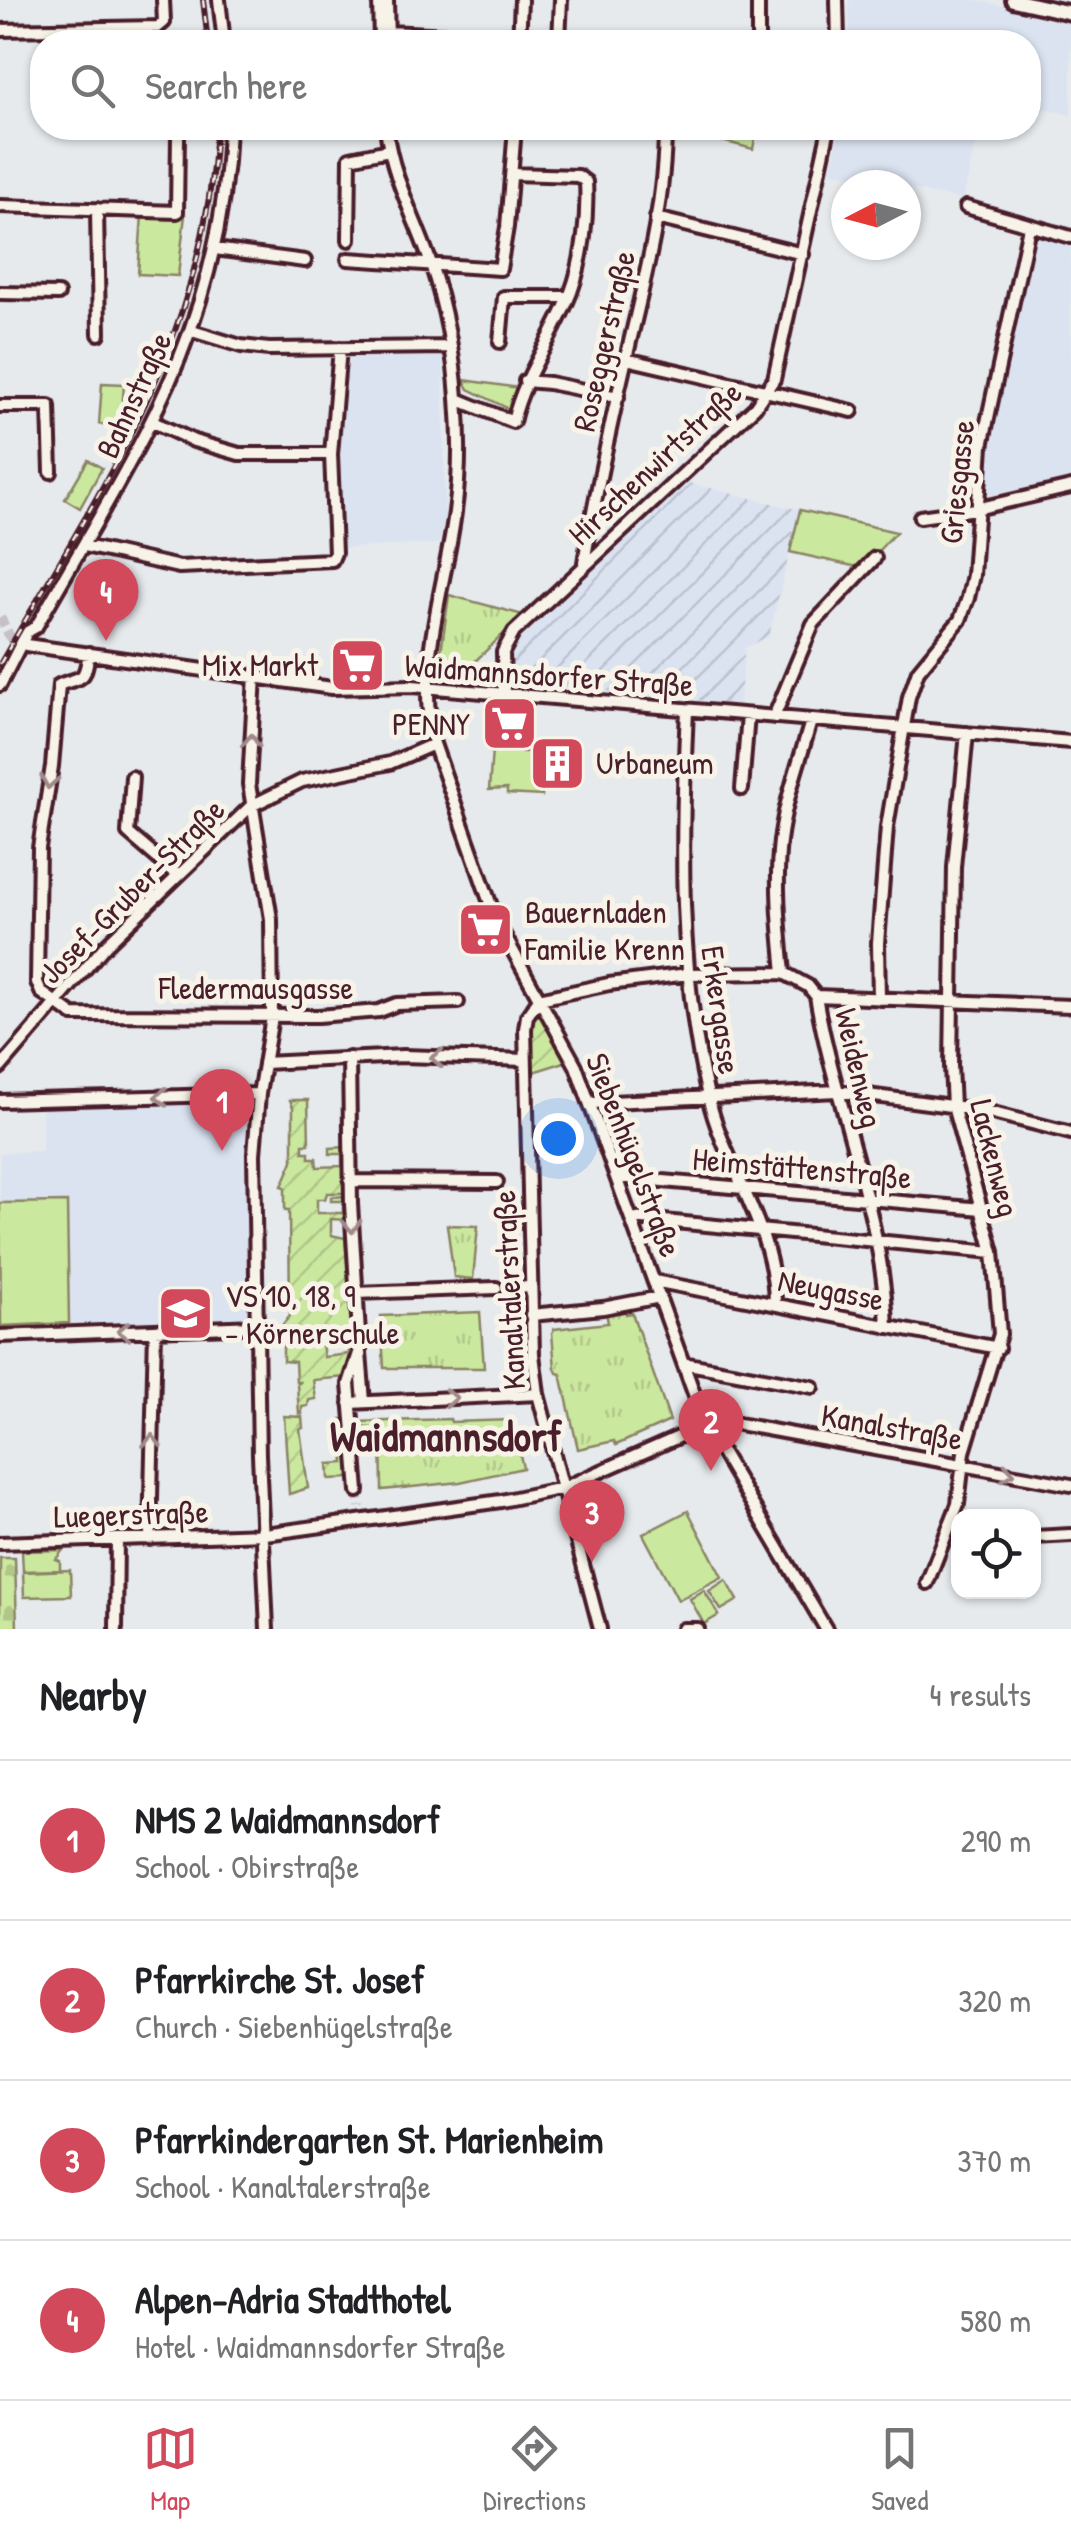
<!DOCTYPE html>
<html lang="en">
<head>
<meta charset="utf-8">
<style>
  :root { --surface:#fff; --page:#f2f2f2; --text:#202124; --muted:#757577; --line:#e0e0e0; --accent:#d1495b }
  body { margin:0; font-family:"Patrick Hand",sans-serif; background:var(--page); color:var(--text) }
  .controls { position:absolute; right:30px; bottom:30px; display:grid; overflow:hidden; border-radius:20px; box-shadow:0 2px 8px #0004 }
  .controls button { width:90px; height:90px; display:grid; place-items:center; padding:0; border:0; border-bottom:2px solid var(--line); background:var(--surface); color:var(--text); font:50px sans-serif }
  .compass { position:absolute; left:831px; top:170px; width:90px; height:90px; border-radius:50%; background:var(--surface); box-shadow:0 2px 8px #0004; rotate:264deg }
  .you { position:absolute; left:558px; top:1138px; width:35px; height:35px; margin:-25px; border:8px solid #fff; border-radius:50%; background:#1a73e8; box-shadow:0 0 0 15px #1a73e833 }
  .badge { display:grid; place-items:center; width:65px; height:65px; border-radius:50%; background:var(--accent); color:#fff; font-size:32px; font-weight:700 }
  .pin { position:absolute; translate:-50% -82px; filter:drop-shadow(0 2px 5px #0008) }
  .pin::after { content:''; position:absolute; top:52px; width:35px; height:30px; background:inherit; clip-path:polygon(0 0,100% 0,50% 100%) }
  .list { margin:0; padding:0; list-style:none }
  h2 { display:flex; justify-content:space-between; align-items:center; height:130px; margin:0; padding:0 40px; font-size:42px }
  h2 small { font-size:32px; font-weight:400; color:var(--muted) }
  .list li { display:grid; grid-template-columns:65px 1fr auto; gap:30px; align-items:center; box-sizing:border-box; height:160px; padding:0 40px; border-top:2px solid var(--line) }
  .list b { display:block; font-size:38px; white-space:nowrap }
  .list p { margin:0; font-size:32px; white-space:nowrap; color:var(--muted) }
  .list em { font-size:32px; font-style:normal; color:var(--muted) }
  .icon { flex:none; width:55px; height:55px; fill:none; stroke:currentColor; stroke-width:2; stroke-linecap:round; stroke-linejoin:round }
  .map { position:relative; flex:none; width:1071px; height:1629px; overflow:hidden }
  .search { position:absolute; background:var(--surface); box-shadow:0 2px 8px #0004; left:30px; right:30px; top:30px; height:110px; display:flex; align-items:center; gap:25px; box-sizing:border-box; padding:0 35px; border-radius:40px; color:var(--muted); font-size:38px }
  .sheet { height:770px; background:var(--surface) }
  nav { display:flex; justify-content:space-around; align-items:center; box-sizing:border-box; height:140px; border-top:2px solid var(--line); background:var(--surface); font-size:28px; color:var(--muted) }
  nav a { display:grid; justify-items:center; gap:5px }
  nav .on { color:var(--accent) }
  .map>svg:first-child { display:block }
  .built { fill:#dbe3f1 }
  .industrial { fill:url(#industrial-furrows) }
  .grass { fill:#cbe89f; stroke:#8a8465; stroke-width:2.5 }
  .cemetery { fill:url(#cemetery-stones); stroke:#8a8465; stroke-width:2.5 }
  .park { fill:url(#park-tufts); stroke:#8a8465; stroke-width:2.5 }
  .garden { fill:url(#garden-furrows); stroke:#8a8465; stroke-width:2.5 }
  .lines { fill:none; stroke-linecap:round; stroke-linejoin:round }
  .minor-tunnel { stroke:#c7c1c6; stroke-width:10; stroke-dasharray:10 5; stroke-linecap:butt }
  .minor-casing { stroke:#4a1f2b; stroke-width:18 }
  .major-casing { stroke:#4a1f2b; stroke-width:20 }
  .minor { stroke:#f7f3e8; stroke-width:10 }
  .major { stroke:#f7f3e8; stroke-width:12 }
  .rail-casing { stroke:#4a1f2b; stroke-width:6 }
  .rail { stroke:#f7f3e8; stroke-width:2.5; stroke-dasharray:8; stroke-linecap:butt }
  .oneway { stroke:#a0898a }
  .labels { text-anchor:middle; stroke-width:10; stroke-linejoin:round; paint-order:stroke }
  .street-label { font-size:32px; fill:#4a1f2b; stroke:#f7f3e8 }
  .poi-label { font-size:32px; fill:#4a1f2b; stroke:#f7f3e8; text-anchor:start }
  .district-label { font-size:42px; font-weight:bold; fill:#4a1f2b; stroke:#f7f3e8 }
</style>
</head>
<body>
<div class="map">
<svg width="1071" height="1629" viewBox="0 0 1071 1629">
  <defs>
    <pattern id="industrial-furrows" width="10" height="10" patternUnits="userSpaceOnUse" patternTransform="scale(2.5)"><rect width="10" height="10" fill="#dbe3f1"/><path d="M-1 1l2-2M0 10L10 0M9 11l2-2" fill="none" stroke="#bdc2cf"/></pattern>
    <pattern id="cemetery-stones" width="16" height="16" patternUnits="userSpaceOnUse" patternTransform="scale(2.5)"><rect width="16" height="16" fill="#cbe89f"/><path d="M2 7V4a2 2 0 0 1 4 0v3zM10 15v-3a2 2 0 0 1 4 0v3z" fill="#b0c789"/></pattern>
    <pattern id="park-tufts" width="24" height="20" patternUnits="userSpaceOnUse" patternTransform="scale(2.5)"><rect width="24" height="20" fill="#cbe89f"/><path d="M3 7l-1-3M5 7V3M7 7l1-3M15 17l-1-3M17 17v-4M19 17l1-3" fill="none" stroke="#b0c789"/></pattern>
    <pattern id="garden-furrows" width="10" height="10" patternUnits="userSpaceOnUse" patternTransform="scale(2.5)"><rect width="10" height="10" fill="#cbe89f"/><path d="M-1 1l2-2M0 10L10 0M9 11l2-2" fill="none" stroke="#b0c789"/></pattern>
  </defs>
  <rect width="100%" height="100%" fill="#e6eaed"/>
  <filter id="ink" filterUnits="userSpaceOnUse"><feTurbulence type="fractalNoise" baseFrequency=".01" numOctaves="2"/><feDisplacementMap in="SourceGraphic" scale="20" xChannelSelector="R" yChannelSelector="G"/><feConvolveMatrix kernelMatrix="1 2 1 2 8 2 1 2 1" color-interpolation-filters="sRGB"/></filter>
  <g filter="url(#ink)">
    <path class="built" d="M849 0H976L1071 21V115L1029 105 1028 42H850Z
      M840 128H990L988 135H977L963 200 906 188V185L831 171Z
      M1040 236 1071 243V479L991 496 984 490 985 453 1030 240Z
      M360 357H443L445 518 439 544 340 548 336 445 344 361Z
      M253 1099 248 1141 252 1323 0 1333V1153L42 1151V1104Z"/>
    <path class="industrial" d="M681 481 800 510 769 636 745 648 739 704 510 682 507 654 515 637Z"/>
    <path class="grass" d="M672 128H757L753 149Z
      M142 214 185 215 178 276 138 274Z
      M464 380 519 388 511 410 469 389Z
      M102 383 124 384 121 426 99 424Z
      M88 460 102 468 80 508 65 499Z
      M800 510 896 532 862 568 790 552Z
      M492 750 544 753 542 796 507 794V789L489 790Z
      M67 1202 69 1323 1 1326 0 1203Z
      M688 1511 722 1577 678 1600 643 1534Z
      M70 1570 71 1596 24 1597 23 1572Z
      M726 1580 738 1600 721 1610 709 1591Z
      M704 1590 719 1615 704 1624 690 1599Z"/>
    <path class="cemetery" d="M0 1558H15L17 1629H0Z"/>
    <path class="park" d="M449 595 523 615 464 672 447 670 440 659Z
      M447 1225 478 1226 473 1279 454 1277Z
      M626 1310V1314L632 1313 670 1421 616 1445 614 1441 578 1449 561 1374 557 1373 555 1368 552 1333 554 1329 608 1323 606 1312Z
      M480 1312 484 1368H384L381 1316Z
      M450 1419 451 1422 512 1420 523 1468 460 1482 382 1490 381 1429 356 1427V1422Z
      M63 1550 56 1559 60 1561V1570L23 1571 22 1551Z"/>
    <path class="garden" d="M537 1014C552 1024 560 1045 568 1061L530 1073 531 1017Z
      M290 1100H308L309 1144H303V1152H309V1158H316L317 1167 342 1166V1154H330V1148L346 1147V1193H327L325 1199H317V1213H343V1201H331V1197L347 1196V1220L331 1219V1235L345 1238 353 1332 331 1334V1343L322 1344 324 1357 349 1354 348 1342 336 1341V1339L353 1338 354 1351 345 1377 313 1380 316 1399 309 1400 308 1406 302 1407V1414H299L297 1384 301 1382H296L295 1362 283 1361V1324L290 1316 289 1210H285V1187L282 1186 293 1161V1107Z
      M284 1416 302 1417 303 1428 300 1429 308 1488 289 1494Z
      M341 1419H344L350 1478 329 1479 328 1464 344 1463Z"/>
    <g class="lines">
      <path class="minor-tunnel" d="M0 617 11 639 25 645
        M358 1491 360 1507"/>
      <defs>
        <path id="minor" d="M219 0 224 42
          M379 0 380 42
          M387 0 388 42
          M837 0 838 42
          M0 30 158 27 164 22 163 0
          M387 32 600 42
          M559 40 561 0
          M519 42 521 0
          M758 42V0
          M386 128C392 177 415 218 431 264 445 307 454 353 457 398 460 435 460 475 455 512 445 589 415 666 434 744L496 920 576 1066 705 1424 826 1629
          M439 128 515 129
          M0 206 177 212 178 136
          M966 207 1071 237
          M97 209 99 334
          M656 218 803 254
          M349 240 350 158 389 150
          M215 249 305 261
          M348 259 500 269 507 227 515 128
          M0 293 58 294
          M192 331 241 346 269 349 450 347
          M500 342 504 297H569
          M626 359 852 411
          M525 381 549 383 618 397
          M457 399 513 422C524 374 554 337 571 292 583 260 588 216 586 182L578 176 512 174
          M0 406H49L51 472
          M153 422 194 441 239 454H331
          M920 517 976 509 1071 487
          M85 546 179 567 332 560 335 553 331 454 340 348
          M584 563C596 490 612 418 629 346 646 274 665 201 665 128
          M26 645 332 688 412 686 1071 742
          M89 653C84 685 82 675 59 685L52 766 39 848 37 982 41 992 73 1015 318 1016 379 1011 397 1004 458 1002
          M255 675 249 784 271 919 272 1017 259 1094 254 1154 259 1455 267 1629
          M0 685 27 632 36 627C132 457 222 331 229 128
          M504 694 503 652 514 632 755 407 774 379 829 128
          M687 710C681 840 678 969 708 1096 725 1169 775 1227 775 1304
          M774 717 813 624 875 558
          M132 777 128 833 177 875
          M742 789 748 715
          M784 973C780 930 775 885 780 841 785 800 800 760 811 721
          M816 996C835 1107 883 1214 887 1327
          M539 999 527 1016 525 1029 533 1354 538 1394 600 1629
          M539 999 609 984 688 974 784 973 808 986 816 996 1071 1006
          M879 999 878 943 887 827 909 697 918 671 960 620 968 598 973 575 982 446 1029 227
          M349 1058 351 1204 360 1350 349 1384 358 1491
          M264 1063 403 1056 525 1060
          M0 1068 105 946 251 806 302 781 390 763 434 744
          M0 1101 259 1094
          M591 1103 837 1091 981 1110 1071 1133
          M617 1177 982 1209
          M350 1181 497 1182
          M632 1218 993 1252
          M654 1281 998 1348
          M508 1288 530 1287
          M355 1293 496 1288
          M531 1315 603 1308 660 1297
          M0 1336 256 1326
          M360 1353 364 1402
          M683 1363 813 1387
          M350 1403 538 1394
          M1034 1537 1071 1535
          M150 1539 155 1330
          M0 1543 265 1534 501 1501 563 1488 717 1420 1071 1485
          M927 1583 958 1504 964 1452 1000 1334 993 1252 953 1106 951 1066 954 867 967 733
          M116 1629 117 1540
          M683 1629H698"/>
        <path id="major" d="M1013 0 1071 13"/>
      </defs>
      <use href="#minor" class="minor-casing"/>
      <use href="#major" class="major-casing"/>
      <use href="#minor" class="minor"/>
      <use href="#major" class="major"/>
      <defs>
        <path id="rail" d="M203 0 208 42
          M0 664C102 486 206 341 216 128"/>
      </defs>
      <use href="#rail" class="rail-casing"/>
      <use href="#rail" class="rail"/>
    </g>
    <defs><path id="oneway-chevron" d="M-2-3.5L2.5 0L-2 3.5" fill="none" stroke-width="1.6" stroke-linecap="round" stroke-linejoin="round" transform="scale(2.5)"/></defs>
    <g class="oneway">
      <use href="#oneway-chevron" transform="translate(251 741) rotate(-87)"/>
      <use href="#oneway-chevron" transform="translate(49 782) rotate(100)"/>
      <use href="#oneway-chevron" transform="translate(437 1058) rotate(-178)"/>
      <use href="#oneway-chevron" transform="translate(161 1097) rotate(178)"/>
      <use href="#oneway-chevron" transform="translate(352 1226) rotate(87)"/>
      <use href="#oneway-chevron" transform="translate(124 1331) rotate(178)"/>
      <use href="#oneway-chevron" transform="translate(451 1398) rotate(-3)"/>
      <use href="#oneway-chevron" transform="translate(152 1441) rotate(-89)"/>
      <use href="#oneway-chevron" transform="translate(1008 1473) rotate(10)"/>
    </g>
  </g>
  <defs>
    <symbol id="supermarket-square" viewBox="-11 -11 22 22"><rect x="-9" y="-9" width="18" height="18" rx="4" fill="#d1495b" stroke="#f7f3e8"/><path d="M-6-5.5h2.5l.6 2H6L4.5 2H-2.5L-4.4-4H-6ZM-1.5 3.2a1.3 1.3 0 1 0 .1 0ZM3 3.2a1.3 1.3 0 1 0 .1 0Z" fill="#fff"/></symbol>
    <symbol id="building-square" viewBox="-11 -11 22 22"><rect x="-9" y="-9" width="18" height="18" rx="4" fill="#d1495b" stroke="#f7f3e8"/><path d="M-4-6H4V6H1V3H-1V6H-4ZM-2.5-4.3h1.7v1.8h-1.7ZM.8-4.3h1.7v1.8H.8ZM-2.5-1h1.7V.8h-1.7ZM.8-1h1.7V.8H.8Z" fill="#fff"/></symbol>
    <symbol id="school-square" viewBox="-11 -11 22 22"><rect x="-9" y="-9" width="18" height="18" rx="4" fill="#d1495b" stroke="#f7f3e8"/><path d="M0-5L7-2L0 1L-7-2ZM-4 1L0 2.5L4 1V4Q0 6-4 4Z" fill="#fff"/></symbol>
  </defs>
  <g fill-rule="evenodd">
    <use href="#supermarket-square" x="326" y="634" width="63" height="63"/>
    <use href="#supermarket-square" x="478" y="692" width="63" height="63"/>
    <use href="#building-square" x="526" y="732" width="63" height="63"/>
    <use href="#supermarket-square" x="454" y="898" width="63" height="63"/>
    <use href="#school-square" x="154" y="1282" width="63" height="63"/>
  </g>
  <g class="labels">
    <g class="street-label">
      <text transform="translate(604 341) rotate(-77)" y="11">Roseggerstraße</text>
      <text transform="translate(134 395) rotate(-65)" y="11">Bahnstraße</text>
      <text transform="translate(655 463) rotate(-43)" y="11">Hirschenwirtstraße</text>
      <text transform="translate(957 482) rotate(-84)" y="11">Griesgasse</text>
      <text transform="translate(549 675) rotate(4)" y="11">Waidmannsdorfer Straße</text>
      <text transform="translate(132 891) rotate(-45)" y="11">Josef-Gruber-Straße</text>
      <text x="256" y="999">Fledermausgasse</text>
      <text transform="translate(721 1010) rotate(82)" y="11">Erkergasse</text>
      <text transform="translate(859 1068) rotate(77)" y="11">Weidenweg</text>
      <text transform="translate(634 1155) rotate(69)" y="11">Siebenhügelstraße</text>
      <text transform="translate(995 1158) rotate(76)" y="11">Lackenweg</text>
      <text transform="translate(802 1168) rotate(5)" y="11">Heimstättenstraße</text>
      <text transform="translate(509 1290) rotate(-93)" y="11">Kanaltalerstraße</text>
      <text transform="translate(831 1290) rotate(11)" y="11">Neugasse</text>
      <text transform="translate(892 1427) rotate(10)" y="11">Kanalstraße</text>
      <text transform="translate(131 1514) rotate(-2)" y="11">Luegerstraße</text>
    </g>
    <g class="poi-label">
      <text x="318" y="676" text-anchor="end">Mix Markt</text>
      <text x="470" y="735" text-anchor="end">PENNY</text>
      <text x="596" y="774">Urbaneum</text>
      <text x="525" y="923">Bauernladen<tspan x="525" dy="37">Familie Krenn</tspan></text>
      <text x="225" y="1307">VS 10, 18, 9<tspan x="225" dy="37">– Körnerschule</tspan></text>
    </g>
    <g class="district-label">
      <text x="446" y="1451">Waidmannsdorf</text>
    </g>
  </g>
</svg>
<div class="controls">
<button><svg class="icon" aria-label="locate" viewBox="0 0 24 24"><circle cx="12" cy="12" r="6"/><path d="M12 2v4M12 18v4M2 12h4M18 12h4"/></svg></button>
</div>
<svg class="compass" viewBox="-18 -18 36 36"><path d="M0-13l5 13h-10z" fill="#e53935"/><path d="M0 13l5-13h-10z" fill="#757577"/></svg>
<div class="you"></div>
<div class="pin badge" style="left:222px;top:1151px">1</div>
<div class="pin badge" style="left:711px;top:1471px">2</div>
<div class="pin badge" style="left:592px;top:1562px">3</div>
<div class="pin badge" style="left:106px;top:641px">4</div>
<div class="search"><svg class="icon" aria-label="search" viewBox="0 0 24 24"><circle cx="10" cy="10" r="6"/><path d="M15 15l6 6"/></svg>Search here</div>
</div>
<section class="sheet">
<h2>Nearby<small>4 results</small></h2>
<ul class="list">
<li><span class="badge">1</span><div><b>NMS 2 Waidmannsdorf</b><p>School · Obirstraße</p></div><em>290 m</em></li>
<li><span class="badge">2</span><div><b>Pfarrkirche St. Josef</b><p>Church · Siebenhügelstraße</p></div><em>320 m</em></li>
<li><span class="badge">3</span><div><b>Pfarrkindergarten St. Marienheim</b><p>School · Kanaltalerstraße</p></div><em>370 m</em></li>
<li><span class="badge">4</span><div><b>Alpen-Adria Stadthotel</b><p>Hotel · Waidmannsdorfer Straße</p></div><em>580 m</em></li>
</ul>
</section>
<nav>
<a class="on"><svg class="icon" aria-label="map" viewBox="0 0 24 24"><path d="M3 6l6-2 6 2 6-2v14l-6 2-6-2-6 2zM9 4v14M15 6v14"/></svg>Map</a>
<a><svg class="icon" aria-label="directions" viewBox="0 0 24 24"><path d="M12 3l9 9-9 9-9-9zM9 14v-3h6M13 9l2 2-2 2"/></svg>Directions</a>
<a><svg class="icon" aria-label="saved" viewBox="0 0 24 24"><path d="M7 4h10v16l-5-4-5 4z"/></svg>Saved</a>
</nav>
</body>
</html>
